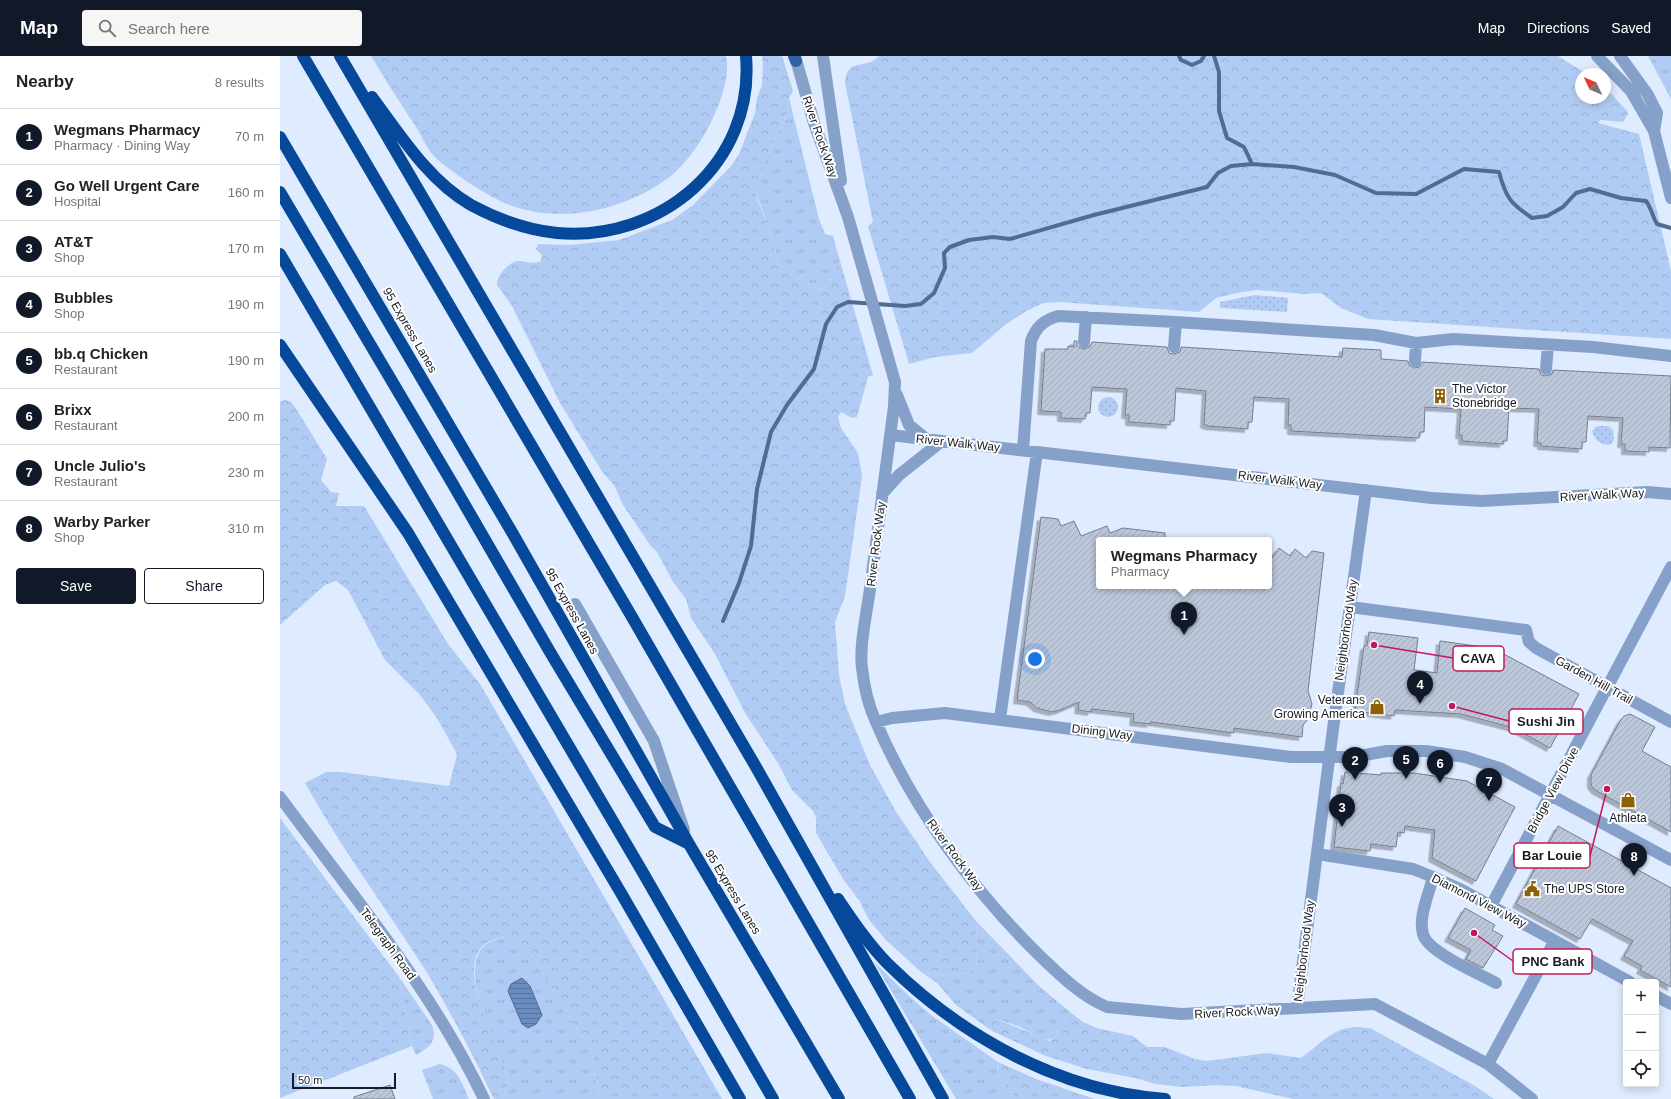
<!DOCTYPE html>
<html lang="en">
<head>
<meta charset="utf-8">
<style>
  :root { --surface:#fff; --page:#f6f6f6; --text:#222; --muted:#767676; --line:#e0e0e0; --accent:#111827 }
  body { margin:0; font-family:Helvetica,sans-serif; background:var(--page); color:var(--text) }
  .controls { position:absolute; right:12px; bottom:12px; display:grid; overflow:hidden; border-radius:4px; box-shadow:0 2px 10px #0003 }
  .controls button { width:36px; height:36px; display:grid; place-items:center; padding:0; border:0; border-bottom:1px solid var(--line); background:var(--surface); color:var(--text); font:20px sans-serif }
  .compass { position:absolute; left:1295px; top:12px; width:36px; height:36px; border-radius:50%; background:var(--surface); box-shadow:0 2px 10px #0003; rotate:314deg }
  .scale { position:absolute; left:12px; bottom:10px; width:104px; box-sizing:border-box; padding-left:4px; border:2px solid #171b22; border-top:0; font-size:11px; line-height:14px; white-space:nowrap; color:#171b22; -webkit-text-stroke:3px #fff; paint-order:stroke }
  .you { position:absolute; left:755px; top:603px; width:14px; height:14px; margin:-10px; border:3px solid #fff; border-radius:50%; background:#1a73e8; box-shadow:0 0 0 6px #1a73e833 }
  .badge { display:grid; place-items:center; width:26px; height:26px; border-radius:50%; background:var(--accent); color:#fff; font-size:13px; font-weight:700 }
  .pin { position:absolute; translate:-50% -33px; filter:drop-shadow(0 1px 2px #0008) }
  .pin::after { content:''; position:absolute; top:21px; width:14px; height:12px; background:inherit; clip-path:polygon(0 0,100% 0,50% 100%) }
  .popup { position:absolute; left:816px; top:481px; width:176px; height:52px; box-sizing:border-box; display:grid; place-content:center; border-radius:4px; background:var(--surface); filter:drop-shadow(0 1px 3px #0005); font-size:13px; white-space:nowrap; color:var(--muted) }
  .popup b { font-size:15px; color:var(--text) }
  .popup::after { content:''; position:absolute; left:50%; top:100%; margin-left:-8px; border:8px solid transparent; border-top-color:var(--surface) }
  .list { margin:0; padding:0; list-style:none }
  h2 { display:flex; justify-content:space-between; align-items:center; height:52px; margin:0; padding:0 16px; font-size:17px }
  h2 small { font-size:13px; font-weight:400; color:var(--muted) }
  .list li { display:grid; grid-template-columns:26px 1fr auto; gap:12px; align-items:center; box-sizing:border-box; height:56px; padding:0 16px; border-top:1px solid var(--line) }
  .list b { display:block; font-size:15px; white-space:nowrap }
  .list p { margin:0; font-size:13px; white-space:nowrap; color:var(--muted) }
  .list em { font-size:13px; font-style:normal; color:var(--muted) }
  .actions { display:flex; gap:8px; padding:12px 16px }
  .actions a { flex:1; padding:9px 0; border:1px solid var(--accent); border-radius:4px; text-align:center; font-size:14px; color:var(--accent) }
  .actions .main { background:var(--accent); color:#fff }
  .icon { flex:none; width:22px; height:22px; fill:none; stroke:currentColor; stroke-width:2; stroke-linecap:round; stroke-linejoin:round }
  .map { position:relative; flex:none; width:1391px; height:1043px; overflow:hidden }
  header { display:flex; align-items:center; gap:24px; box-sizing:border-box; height:56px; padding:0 20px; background:var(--accent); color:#fff }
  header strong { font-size:19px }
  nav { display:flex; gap:22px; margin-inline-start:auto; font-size:14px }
  .search { width:280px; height:36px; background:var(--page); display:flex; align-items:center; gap:10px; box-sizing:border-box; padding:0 14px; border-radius:4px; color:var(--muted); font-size:15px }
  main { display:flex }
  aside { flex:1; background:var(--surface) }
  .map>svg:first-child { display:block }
  .grass { fill:url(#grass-tufts) }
  .forest { fill:url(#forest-crowns) }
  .park { fill:url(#park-dots) }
  .water { fill:url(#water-rules); stroke:#516b91 }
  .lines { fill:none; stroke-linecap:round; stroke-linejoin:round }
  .stream { stroke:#516b91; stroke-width:4 }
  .building { fill:url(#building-hatch); stroke:#737e8e; filter:url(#shadow) }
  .minor { stroke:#86a1c9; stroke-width:12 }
  .major { stroke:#3061a8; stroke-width:12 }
  .highway { stroke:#06499b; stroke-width:12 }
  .labels { text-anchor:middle; stroke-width:4; stroke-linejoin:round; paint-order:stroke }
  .street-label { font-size:12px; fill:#171b22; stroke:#fff }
  .poi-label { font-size:12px; fill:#171b22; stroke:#fff; text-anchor:start }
  .leader { fill:none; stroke:#c2185b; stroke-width:1.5 }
  .callout-dot { fill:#c2185b; stroke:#fff; stroke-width:1.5 }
  .callout { fill:#fff; stroke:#c2185b; stroke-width:1.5 }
  .callout-label { font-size:13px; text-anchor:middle; font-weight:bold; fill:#171b22 }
</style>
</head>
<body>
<header>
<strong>Map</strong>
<div class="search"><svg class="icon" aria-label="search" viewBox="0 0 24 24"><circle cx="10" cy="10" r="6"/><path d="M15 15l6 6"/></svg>Search here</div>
<nav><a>Map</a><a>Directions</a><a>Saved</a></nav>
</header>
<main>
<aside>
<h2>Nearby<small>8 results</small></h2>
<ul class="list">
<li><span class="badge">1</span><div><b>Wegmans Pharmacy</b><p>Pharmacy · Dining Way</p></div><em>70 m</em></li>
<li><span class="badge">2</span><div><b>Go Well Urgent Care</b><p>Hospital</p></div><em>160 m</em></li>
<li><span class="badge">3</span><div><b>AT&amp;T</b><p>Shop</p></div><em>170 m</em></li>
<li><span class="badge">4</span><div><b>Bubbles</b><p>Shop</p></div><em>190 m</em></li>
<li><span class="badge">5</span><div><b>bb.q Chicken</b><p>Restaurant</p></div><em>190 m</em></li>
<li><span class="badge">6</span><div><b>Brixx</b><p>Restaurant</p></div><em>200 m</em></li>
<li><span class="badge">7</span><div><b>Uncle Julio's</b><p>Restaurant</p></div><em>230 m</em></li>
<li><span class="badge">8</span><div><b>Warby Parker</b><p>Shop</p></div><em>310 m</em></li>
</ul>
<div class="actions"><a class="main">Save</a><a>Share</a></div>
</aside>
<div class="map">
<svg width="1391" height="1043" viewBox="0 0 1391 1043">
  <defs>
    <pattern id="grass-tufts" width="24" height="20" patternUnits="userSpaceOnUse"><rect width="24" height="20" fill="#b1ccf4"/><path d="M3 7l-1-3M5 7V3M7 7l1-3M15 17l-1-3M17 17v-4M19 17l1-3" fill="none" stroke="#98afd1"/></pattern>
    <pattern id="forest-crowns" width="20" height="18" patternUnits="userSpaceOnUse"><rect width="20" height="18" fill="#b1ccf4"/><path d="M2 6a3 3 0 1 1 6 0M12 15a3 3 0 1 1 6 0" fill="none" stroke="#98afd1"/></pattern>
    <pattern id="park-dots" width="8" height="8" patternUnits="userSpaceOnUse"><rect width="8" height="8" fill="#b1ccf4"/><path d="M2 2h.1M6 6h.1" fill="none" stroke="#98afd1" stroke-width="1.8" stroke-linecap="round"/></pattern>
    <pattern id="water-rules" width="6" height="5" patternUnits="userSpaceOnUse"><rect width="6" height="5" fill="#6a8dc1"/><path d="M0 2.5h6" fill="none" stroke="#56729c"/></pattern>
    <pattern id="building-hatch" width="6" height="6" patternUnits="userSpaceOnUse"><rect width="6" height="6" fill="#bcc8da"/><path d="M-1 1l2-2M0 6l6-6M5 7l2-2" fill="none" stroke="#a1abbb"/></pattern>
    <filter id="shadow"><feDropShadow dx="-3.5" dy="3.5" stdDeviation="0" flood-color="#0004"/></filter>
  </defs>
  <rect width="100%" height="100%" fill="#dfebfe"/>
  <path class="grass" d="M1368 0H1391V43Z
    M509 42 539 163 545 178 553 180 560 205C553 215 552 230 539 234L513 220 498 207 490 174 477 140 476 131 488 97 507 59Z
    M696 865 759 930 790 956 786 961 782 973 773 983 764 984 740 971 714 962 710 972 712 975 676 949 657 927 640 915 661 920 688 917 698 905Z
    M230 881 240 886 249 894 293 968 311 990 319 1043H222C225 1037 229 1030 228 1023 226 1015 222 1007 219 1000 209 975 182 915 202 892 209 884 220 882 230 881Z
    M594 906 629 940 651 959 718 1006 717 1018 729 1035 738 1043H676Z
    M119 921 152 969C158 985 149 992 136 999L132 990Z
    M160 1008C179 1013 181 1026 189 1043H153L142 1014Z"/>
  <path class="forest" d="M91 0H446C450 17 443 39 436 55 428 76 409 105 392 119 346 155 281 169 227 148 207 140 171 116 156 102 148 95 143 83 138 74 122 50 106 25 91 0Z
    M482 0H502L513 35 509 42 507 59 488 97 476 135 478 145 490 174 498 207 513 220 539 234C552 230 553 215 560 205L593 319 588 321 577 361 572 362 561 356 558 361 561 372 578 397 582 420 565 540 555 566 559 619 565 648 590 709 615 754 650 806 696 865 698 905 688 917 661 920 640 915 606 884 589 864 579 844 563 823 536 777V762L533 755 512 734 498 707 465 657 435 598 411 562 406 543 393 526 377 496 370 489 343 449 334 429 323 417 280 347 232 250 217 229C216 220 229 205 239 205 247 205 252 209 261 205L262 199 256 193 258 188 288 189 339 184 392 164 413 149 452 109 459 98 475 57 477 42 482 29 483 8Z
    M599 0H1278L1307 18H1301V42H1325V31L1347 55 1348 58 1343 66 1320 64 1318 67 1359 78 1391 215V283L1088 263 1061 252 1041 237 1024 238 977 234 962 236 936 242 919 256 779 246 764 247 746 255 725 269 692 297 655 301 629 308 588 170 593 166 565 27C567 0 585 15 599 0Z
    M4 344 10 345 15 351 47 403 41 424 51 436 59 437 56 450H84L168 588 200 628 442 1043H319L311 990 293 968 249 894C239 885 234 880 220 882 160 893 222 992 228 1023 229 1030 225 1037 222 1043H214C193 999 171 957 146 915 106 852 61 792 25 727L46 716H61L169 730 177 698 157 662 140 639 105 604 68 534 56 525 45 529 0 569V346Z
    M0 762 119 921 132 990 0 1042Z
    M790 956 803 966 817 972 853 980 867 991H885L915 1003 927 1005 987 997 1021 1002C1046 984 1058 965 1092 973L1195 1030 1214 1043H1013L956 1030 937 1029 903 1031 876 1028 855 1022 807 1013 766 1000 712 975 709 969 711 963 714 962 770 985C782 978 782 965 790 956Z
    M718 1006 756 1023 815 1043H738L729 1035 717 1018Z"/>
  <path class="park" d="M975 239 1008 242 1007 256 940 252V246Z
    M818 351a10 10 0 1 1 20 0a10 10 0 1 1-20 0Z
    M1317 370H1328L1333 374 1334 383 1332 388C1322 391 1315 385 1312 375Z"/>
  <path class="water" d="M242 922 250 930 262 959 256 968 248 972 242 968 228 935 231 928Z"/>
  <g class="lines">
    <path class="stream" d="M899 0 901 4 912 9 921 5 924 0
      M934 0 939 16V55L947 82 964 91 972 108
      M443 565 459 527 471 490 477 433 491 376 507 349 534 313 546 268 557 251 568 246 625 250 641 248 654 237 665 212 664 197 670 191 689 184 713 181 730 183 814 159 927 131 938 117 951 110 972 108 1014 111 1055 119 1096 137 1136 138 1184 113 1219 116C1226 142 1230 147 1252 162L1267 160 1283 151 1296 137 1310 133 1341 142 1366 145C1372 153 1372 160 1377 168L1391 172"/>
  </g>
  <path class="building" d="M794 285H797V290L803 293 810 291 812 286 887 291 889 297 894 298 900 296 901 291 1062 301 1063 292 1101 294V303L1128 305 1129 309 1134 312 1139 311 1142 306 1259 313 1261 319 1266 320 1272 318 1273 314 1391 320 1390 392 1369 391V396L1345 395V388H1341L1343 362 1308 360 1306 386H1302V393L1261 390V387H1257L1259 353 1229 352 1227 385H1223V388L1182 385V379H1179L1181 353 1145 351 1144 376H1140L1139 382 1011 375V369H1008L1009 343 974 341 972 366H968V373L928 370 924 368 926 335 896 332 894 365H890V369L849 366V359H845L847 333 812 331 810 357H806L805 363 781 362V356L761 355 765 293H788V290L794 291Z
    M761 461 778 463 781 470 794 465 801 480 827 470 830 477 843 472 885 477V484H819V530H989V505L999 492 1010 500 1015 493 1026 502 1032 495 1044 497 1028 635 1032 648 1028 663 1023 669 1022 681 954 672V677L871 666 870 668 853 666 854 658 812 653 811 656 798 654 799 646 780 654 772 656 757 652 750 646 737 644Z
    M1089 576 1138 582 1134 614 1157 617 1160 585 1218 593V595L1299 638 1270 692 1234 672 1181 658 1115 654 1114 660 1075 655 1084 590H1087Z
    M1350 658 1375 671 1362 695 1391 711V776L1315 734 1311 729V719L1340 665 1344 660Z
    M1065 716 1101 719V717H1134L1187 725 1235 751 1196 825 1152 802 1155 774 1125 770 1124 777 1118 776 1116 791 1091 788 1090 795 1054 791 1061 727 1063 728Z
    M1278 770 1391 832V931L1360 914 1362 910 1344 900 1353 885 1312 863 1300 883 1236 848Z
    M1185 852 1215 869 1212 874 1223 880 1203 912 1186 903 1191 894 1168 882Z
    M110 1029 115 1043H74V1041Z"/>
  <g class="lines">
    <path class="minor" d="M515 0 534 67 568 161 615 326 614 350C606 411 598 472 590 533 587 556 579 590 582 612 584 630 588 649 596 666 632 751 695 837 761 901 781 920 801 940 827 951L901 958 1095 948 1208 1008 1252 1043
      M543 0 561 125
      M1317 0 1351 35 1374 75
      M1340 0 1368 39 1377 57 1374 75 1391 142
      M804 286 806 261
      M894 291 896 266
      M1135 305 1136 287
      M1266 313 1268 289
      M617 339 629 369 646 383
      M610 379 1152 442 1202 445 1367 436 1391 438
      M743 394 751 285C756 271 764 264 778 260L896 266 1094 279 1136 287 1173 283 1313 291 1391 300
      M602 438 619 419 662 385
      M295 548 374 685 404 774
      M1070 551 1246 574 1249 586 1256 592 1391 666
      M720 663 757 396
      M596 666 612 662 665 657 1011 701H1073L1107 695H1146L1185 701 1222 713 1391 804
      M0 741C72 839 152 933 204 1043
      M1037 798 1133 813 1153 821 1182 834 1350 926
      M1153 821C1149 838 1138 861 1143 878 1147 896 1200 918 1216 927
      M1211 850 1391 511
      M1376 940 1391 948
      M1017 952 1053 673 1086 434
      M1208 1008 1274 886"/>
    <path class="major" d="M514 0 516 5"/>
    <path class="highway" d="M23 0 352 561 630 1043
      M60 0 476 711 663 1043
      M92 41C120 79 149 125 191 149 217 163 247 174 277 177 381 186 475 107 466 0
      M0 81 233 478 409 788 559 1043
      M0 136 171 425 270 596 375 771 409 788
      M0 198 362 815 493 1043
      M0 289 128 477 341 837 460 1043
      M558 843C573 865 589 889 608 908 682 981 780 1035 885 1043"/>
  </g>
  <defs>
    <symbol id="building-bare" viewBox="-9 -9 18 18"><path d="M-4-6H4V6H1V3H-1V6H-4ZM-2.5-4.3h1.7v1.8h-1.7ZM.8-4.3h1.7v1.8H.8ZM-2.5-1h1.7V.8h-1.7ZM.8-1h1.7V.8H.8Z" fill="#8d6207" stroke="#fff" stroke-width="2.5" paint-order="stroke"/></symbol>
    <symbol id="shop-bare" viewBox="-9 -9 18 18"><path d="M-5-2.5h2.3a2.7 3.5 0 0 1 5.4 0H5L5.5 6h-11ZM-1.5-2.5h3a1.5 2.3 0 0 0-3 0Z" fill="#8d6207" stroke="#fff" stroke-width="2.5" paint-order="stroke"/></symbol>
    <symbol id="civic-bare" viewBox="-9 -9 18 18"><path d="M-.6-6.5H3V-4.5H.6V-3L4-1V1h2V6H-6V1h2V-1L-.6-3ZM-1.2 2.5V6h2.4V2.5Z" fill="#8d6207" stroke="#fff" stroke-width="2.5" paint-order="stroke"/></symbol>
  </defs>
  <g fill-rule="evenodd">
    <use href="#building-bare" x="1149" y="329" width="22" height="22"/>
    <use href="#shop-bare" x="1086" y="640" width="22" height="22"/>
    <use href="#shop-bare" x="1337" y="733" width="22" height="22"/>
    <use href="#civic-bare" x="1241" y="822" width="22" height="22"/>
  </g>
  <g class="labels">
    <g class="street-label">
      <text transform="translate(540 81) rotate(71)" y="4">River Rock Way</text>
      <text transform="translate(130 274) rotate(60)" y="4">95 Express Lanes</text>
      <text transform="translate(678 387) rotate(6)" y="4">River Walk Way</text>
      <text transform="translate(1000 424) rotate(7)" y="4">River Walk Way</text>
      <text transform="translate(1322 439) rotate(-3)" y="4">River Walk Way</text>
      <text transform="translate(596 488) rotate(-83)" y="4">River Rock Way</text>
      <text transform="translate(292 555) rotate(61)" y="4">95 Express Lanes</text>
      <text transform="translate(1066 574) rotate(-82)" y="4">Neighborhood Way</text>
      <text transform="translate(1314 624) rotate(29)" y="4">Garden Hill Trail</text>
      <text transform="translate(822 676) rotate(7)" y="4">Dining Way</text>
      <text transform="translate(1273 734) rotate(-62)" y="4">Bridge View Drive</text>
      <text transform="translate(675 799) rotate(54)" y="4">River Rock Way</text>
      <text transform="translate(453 836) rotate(59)" y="4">95 Express Lanes</text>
      <text transform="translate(1199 845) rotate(27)" y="4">Diamond View Way</text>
      <text transform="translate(108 888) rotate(54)" y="4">Telegraph Road</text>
      <text transform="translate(1024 895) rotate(-83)" y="4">Neighborhood Way</text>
      <text transform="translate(957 956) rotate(-3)" y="4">River Rock Way</text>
    </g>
    <g class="poi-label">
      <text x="1172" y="337">The Victor<tspan x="1172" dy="14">Stonebridge</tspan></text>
      <text x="1085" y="648" text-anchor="end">Veterans<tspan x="1085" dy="14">Growing America</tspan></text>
      <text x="1348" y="766" text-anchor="middle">Athleta</text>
      <text x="1264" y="837">The UPS Store</text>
    </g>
  </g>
  <path class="leader" d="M1094 589L1173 602M1172 650L1229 665M1327 733L1310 800M1194 877L1233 905"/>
  <g class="callout-dot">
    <circle cx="1094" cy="589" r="4"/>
    <circle cx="1172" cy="650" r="4"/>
    <circle cx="1327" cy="733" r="4"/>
    <circle cx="1194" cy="877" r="4"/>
  </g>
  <g class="callout">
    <rect x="1173" y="590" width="51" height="25" rx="4"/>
    <rect x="1229" y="653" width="74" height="25" rx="4"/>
    <rect x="1234" y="787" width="76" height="25" rx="4"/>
    <rect x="1233" y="893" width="79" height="25" rx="4"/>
  </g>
  <g class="callout-label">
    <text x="1198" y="607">CAVA</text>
    <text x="1266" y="670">Sushi Jin</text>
    <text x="1272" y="804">Bar Louie</text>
    <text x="1273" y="910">PNC Bank</text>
  </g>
</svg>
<div class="controls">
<button>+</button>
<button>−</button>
<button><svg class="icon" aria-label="locate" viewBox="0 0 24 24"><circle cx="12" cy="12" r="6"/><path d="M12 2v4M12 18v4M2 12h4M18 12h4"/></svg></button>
</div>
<svg class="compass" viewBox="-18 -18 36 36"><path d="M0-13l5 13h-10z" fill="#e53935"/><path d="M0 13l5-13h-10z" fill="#767676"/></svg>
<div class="scale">50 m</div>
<div class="you"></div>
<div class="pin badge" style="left:904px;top:579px">1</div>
<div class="popup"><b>Wegmans Pharmacy</b>Pharmacy</div>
<div class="pin badge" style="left:1075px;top:724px">2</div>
<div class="pin badge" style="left:1062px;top:771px">3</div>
<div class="pin badge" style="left:1140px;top:648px">4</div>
<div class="pin badge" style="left:1126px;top:723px">5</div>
<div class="pin badge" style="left:1160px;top:727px">6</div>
<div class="pin badge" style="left:1209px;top:745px">7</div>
<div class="pin badge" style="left:1354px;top:820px">8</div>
</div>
</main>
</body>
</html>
